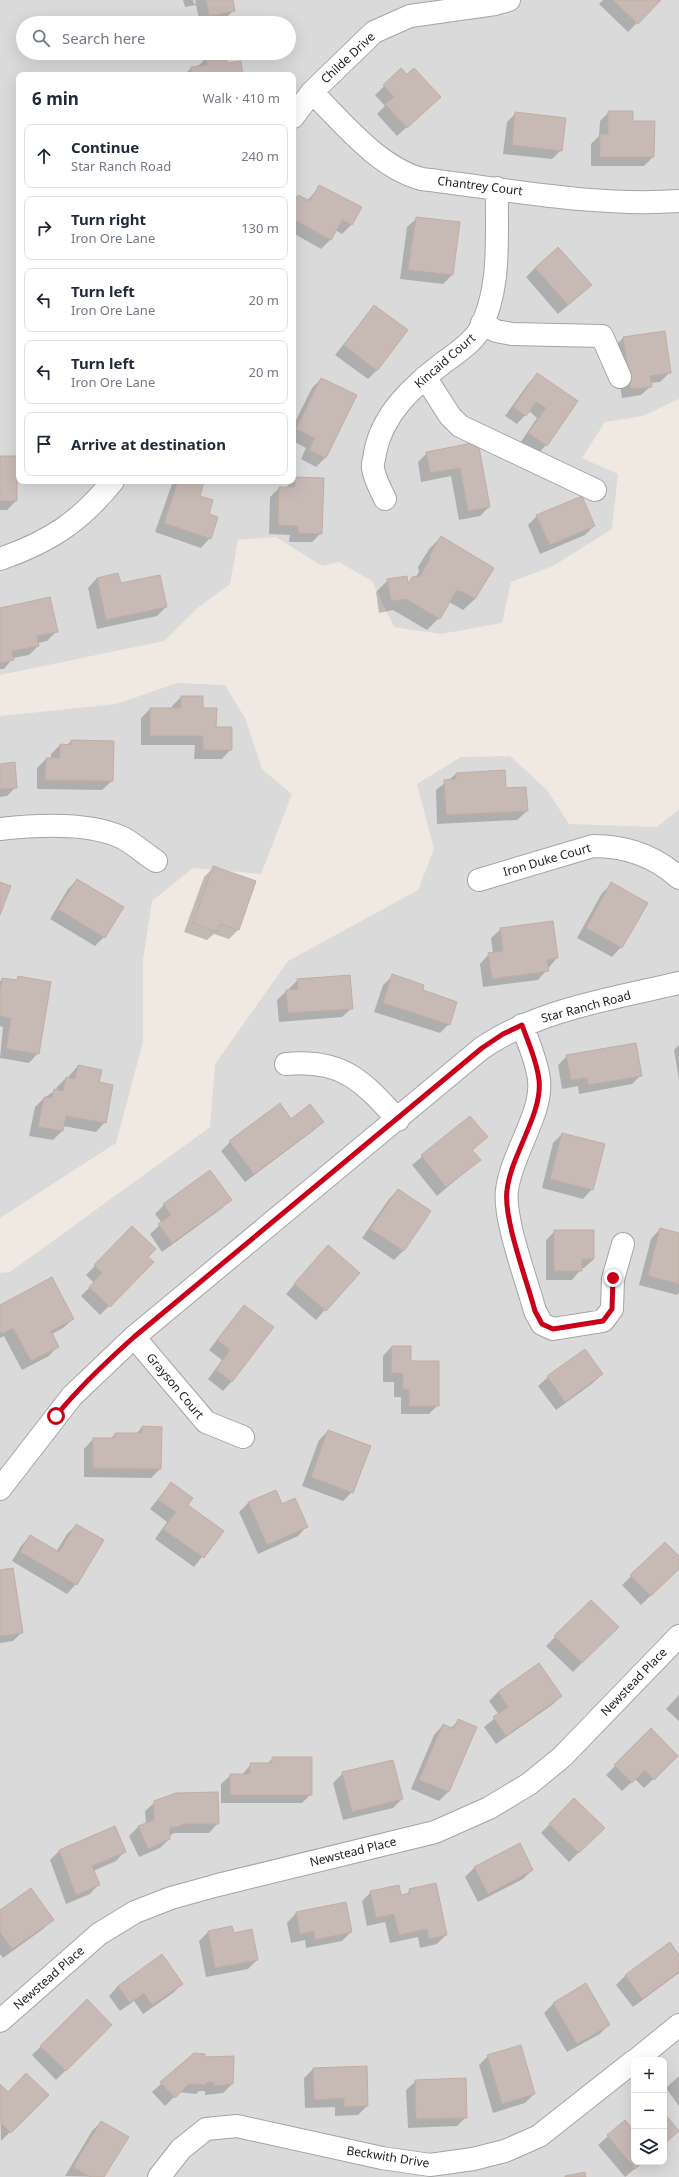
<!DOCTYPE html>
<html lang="en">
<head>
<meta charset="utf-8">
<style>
  :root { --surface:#fff; --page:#f6f6f7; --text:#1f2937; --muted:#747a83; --line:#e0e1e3 }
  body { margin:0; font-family:"Noto Sans",sans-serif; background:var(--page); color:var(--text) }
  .controls { position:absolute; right:12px; bottom:12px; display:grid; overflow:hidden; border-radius:8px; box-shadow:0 4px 16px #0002 }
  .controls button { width:36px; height:36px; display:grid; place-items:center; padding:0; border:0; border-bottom:1px solid var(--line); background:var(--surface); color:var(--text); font:20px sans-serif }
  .stop { position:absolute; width:12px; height:12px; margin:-9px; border:3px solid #ca001b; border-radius:50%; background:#fff }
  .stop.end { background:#ca001b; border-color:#fff; box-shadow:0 1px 4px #0008 }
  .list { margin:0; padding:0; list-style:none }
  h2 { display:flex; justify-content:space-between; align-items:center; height:52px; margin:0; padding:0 16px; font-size:17px }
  h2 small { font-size:13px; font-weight:400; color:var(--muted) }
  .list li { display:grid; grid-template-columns:26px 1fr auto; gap:12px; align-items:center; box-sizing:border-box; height:64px; margin:0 8px 8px; padding:0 8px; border:1px solid var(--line); border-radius:8px }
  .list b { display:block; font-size:15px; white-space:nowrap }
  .list p { margin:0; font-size:13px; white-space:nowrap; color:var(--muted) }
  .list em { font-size:13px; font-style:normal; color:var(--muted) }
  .icon { flex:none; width:22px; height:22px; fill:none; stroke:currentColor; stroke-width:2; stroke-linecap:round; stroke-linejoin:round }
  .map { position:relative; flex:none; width:679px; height:2177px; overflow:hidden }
  .search { position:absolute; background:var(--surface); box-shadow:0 4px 16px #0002; left:16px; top:16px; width:280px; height:44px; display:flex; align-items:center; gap:10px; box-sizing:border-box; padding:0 14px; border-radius:22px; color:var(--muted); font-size:15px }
  .panel { position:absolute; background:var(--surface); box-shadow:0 4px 16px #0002; left:16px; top:72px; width:280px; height:412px; border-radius:8px }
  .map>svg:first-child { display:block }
  .residential { fill:#dbdada; fill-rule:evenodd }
  .shadow { fill:#0003 }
  .building { fill:#c7bab5; stroke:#c2ada3 }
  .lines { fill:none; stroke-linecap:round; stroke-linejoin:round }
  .minor-casing { stroke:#a4a4a4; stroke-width:24 }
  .minor { stroke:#fff; stroke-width:22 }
  .route { stroke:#ca001b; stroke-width:5 }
  .labels { text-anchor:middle; stroke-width:3; stroke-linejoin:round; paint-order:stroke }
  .street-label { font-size:12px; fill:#1d1d1d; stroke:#fff }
</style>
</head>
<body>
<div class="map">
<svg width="679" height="2177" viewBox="0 0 679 2177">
  <rect width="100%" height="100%" fill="#efe9e2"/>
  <path class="residential" d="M0 0H679V399L643 416 605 422 582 458 618 474 612 529 553 566 511 582 502 623 441 634 394 627 372 581 339 562 322 566 276 537 238 540 230 584 199 607 164 641 0 675ZM23 23H289V53H23ZM19 75H293V481H19Z
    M177 683 225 685 245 718 262 769 292 794 261 874 193 868 152 901 143 960V1042L116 1143 0 1218V716L116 704Z
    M510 756 547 790 569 824 657 827 679 809V2177H0V1273L10 1272 210 1127 215 1064 288 961 418 890 434 849 417 784 461 757ZM634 2060H664V2162H634Z"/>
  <path class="shadow" d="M183 0H193L194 4 196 3 195 0H232L234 10 225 19 200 23 196 5 185 7Z
    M603 0H659L628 32 599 4Z
    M207 57 226 64 242 75H184L191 68 198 66Z
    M401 70 430 106 397 136 377 114 385 106 375 95Z
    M609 112 632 122 653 157 644 166H591V144L599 136 600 121Z
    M516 113 561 150 552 159 503 154 507 122Z
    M320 186 360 208 351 225 342 234 335 230 331 239 321 249 293 233V201L298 196 307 201Z
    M417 218 452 275 443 284 400 279 407 227Z
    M535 268 581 294 558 314 526 277Z
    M374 306 377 370 368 379 335 355Z
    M624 337 669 373 660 382 650 383 651 386 641 395 622 398 614 347Z
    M537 374 576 402 546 445 537 455 520 443 537 418 529 411 517 424 505 416 528 384Z
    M321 379 356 396 325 458 316 467 301 459 306 448 293 441V426L312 388Z
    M477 444 489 507 480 516 459 520 451 476 421 482 418 462 427 453Z
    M0 457 16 501 7 510H0Z
    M296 478 321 533 312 542H289L290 535 269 534 270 497 279 488 286 487Z
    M175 481 203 483 198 496 207 514 210 538 201 548 155 532 172 484Z
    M537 516 594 526 585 535 540 554 528 525Z
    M441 537 475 599 463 610 449 602 439 618 427 630 393 610 379 613 376 592 388 580 407 584 415 578 419 572 418 567 429 549Z
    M97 578 120 584 166 607 157 616 97 629 88 588Z
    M0 609 56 632 47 641 38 643V646L29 655 13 658 4 669H0Z
    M181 697 202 709 231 749 222 759H194L195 745H141V718L150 709H172V706Z
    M71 741 112 781 102 790 37 789V768L46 759H51V754L60 745H67Z
    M0 765 16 787 7 796 0 797Z
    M456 774 505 789 527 811 517 820 437 824 436 790Z
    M214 867 255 882 238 930 229 939 214 934 207 940 184 932 204 877Z
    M77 880 104 937 95 946 50 919 68 889Z
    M612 884 621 947 612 957 577 938 602 893Z
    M501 929 557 958 538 980 483 987 480 964 489 954H493L491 938Z
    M393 976 421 991 449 1024 440 1033 374 1012 383 985Z
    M18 978 38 1053 29 1063 0 1058 3 1027 0 1026V981L3 979 15 981Z
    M298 980 352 1008 342 1017 279 1022 277 1000Z
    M679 1045V1080L674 1050Z
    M567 1056 641 1075 632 1084 579 1094 578 1086 562 1089 558 1065Z
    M78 1066 98 1083 105 1122 96 1132 63 1126 62 1131 53 1140 29 1136 35 1107 44 1098 56 1090 57 1087 66 1078 68 1079 69 1076Z
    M470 1117 486 1137 472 1151 479 1160 437 1196 412 1165Z
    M291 1120 322 1122 313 1131 245 1182 221 1151 230 1142Z
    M562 1134 592 1189 583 1199 542 1188 553 1143Z
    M398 1190 430 1211 403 1251 394 1260 362 1238 389 1199Z
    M230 1200 221 1209 162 1252 150 1234 162 1223 155 1214 164 1205Z
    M132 1228 147 1257 153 1262 100 1315 81 1296 94 1283 86 1275Z
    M660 1229 679 1234V1293L677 1295 639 1285 651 1239Z
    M555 1231H594V1259L584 1268H582L572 1280H546V1240Z
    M319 1256 358 1273 316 1320 286 1294Z
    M0 1306 73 1319 63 1328 52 1334 58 1346 49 1356 22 1370 4 1336 0 1338Z
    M244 1306 232 1381 223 1391 208 1379 222 1360 209 1350Z
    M392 1346 410 1362 438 1405 429 1414H401V1397H394V1382H383V1356Z
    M585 1351 602 1374 593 1383 556 1410 538 1386 548 1377Z
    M142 1427 160 1469 151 1478 84 1477V1449L93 1439H110L115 1434H136Z
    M328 1431 352 1492 343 1501 302 1486 319 1440Z
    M171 1483 187 1505 223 1531 194 1567 155 1539 167 1522 150 1509Z
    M276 1491 282 1505 307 1526 298 1536 258 1554 239 1512 248 1503Z
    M76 1525 102 1540 76 1584 67 1594 12 1561 21 1546 30 1536 56 1552 67 1534Z
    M665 1543 679 1557V1568L641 1605 622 1585Z
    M0 1571 22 1632 13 1641 0 1643Z
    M591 1601 617 1627 573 1672 546 1646Z
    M498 1692 561 1696 552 1705 496 1744 484 1727 499 1715 489 1701Z
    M679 1695V1721L666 1709Z
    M459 1720 476 1728 448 1792 439 1801 411 1789 434 1735 443 1725 450 1729Z
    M651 1730 677 1756 644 1788 635 1779 622 1791 606 1775Z
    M273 1758 311 1794 302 1803H221V1784L231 1775H242L251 1764H267Z
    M343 1773 402 1799 393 1808 343 1820 333 1783Z
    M574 1799 603 1828 569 1862 541 1833Z
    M155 1802 218 1823 209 1833H174L169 1836V1839L160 1848 139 1857 129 1836 138 1827 146 1824 145 1811Z
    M115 1827 125 1851 116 1861 93 1871 99 1884 90 1894 66 1904 50 1860 59 1851Z
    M519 1845 532 1870 523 1879 478 1902 465 1877 474 1868Z
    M410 1890 446 1935 437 1944 420 1948 418 1937 390 1943 385 1922 367 1926 362 1901 371 1892 400 1897 405 1896Z
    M345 1903 351 1932 342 1941 306 1948 305 1940 291 1943 287 1923 296 1913Z
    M0 1912 52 1920 43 1929 3 1958 0 1954Z
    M208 1932 257 1960 248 1969 206 1977 199 1941Z
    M670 1944 679 1956V1973L633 2007 616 1985 625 1976Z
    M182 1984 173 1993 143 2014 134 2001 120 2011 109 1996 118 1986Z
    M87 2001 111 2025 56 2080 32 2055Z
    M553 2004 609 2024 600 2034 567 2052 544 2013Z
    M194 2054 204 2058 232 2084 223 2093 205 2095V2091H199L196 2094 179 2092 165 2106 152 2092Z
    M488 2056 534 2094 525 2103 493 2113 479 2065Z
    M313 2069 367 2106 358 2115 335 2116V2107L305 2108 304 2078Z
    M679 2076V2106L666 2088Z
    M416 2081 466 2117 457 2126 408 2128 406 2090Z
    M0 2086 7 2093 47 2095 1 2141Z
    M625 2121 634 2131V2162H643L625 2177 598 2145Z
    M101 2122 103 2177 65 2176 92 2131Z"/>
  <path class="building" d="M206 0H233L235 11 209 16Z
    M613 0H661L638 24Z
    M226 54 227 63 241 61 243 75H191V67L207 65 206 56Z
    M401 68 407 74 414 68 441 97 407 128 385 104 394 97 383 85Z
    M608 111H633V121H655L654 157H600V134H608Z
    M515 112 566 118 562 151 512 145Z
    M319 185 362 207 352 225 342 220 331 240 293 219V203L298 195 310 201Z
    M416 217 460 222 453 275 408 270Z
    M558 247 592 285 568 305 535 268Z
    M374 305 408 330 377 371 344 345Z
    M665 331 671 373 650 376 652 387 631 389 623 337Z
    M537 373 578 401 547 446 528 433 546 408 536 402 526 416 513 407Z
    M321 378 357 395 326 458 309 450 315 438 296 429Z
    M478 442 490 507 468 511 460 468 430 473 426 452Z
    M0 456H17V501H0Z
    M295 477 324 478 322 534 298 533V526L278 525 279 487H295Z
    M178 481 204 482 200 496 213 500 209 514 218 517 211 539 164 523Z
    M582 496 595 526 550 545 536 515Z
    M441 536 494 568 475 599 461 591H456L440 619 406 599 391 601 387 579 407 576 408 584 412 577 420 576 430 559V555Z
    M118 573 121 583 160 575 167 607 106 620 97 578Z
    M50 597 58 632 37 636 39 646 12 651 14 660 0 663V608Z
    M181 696H203V708H217L216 727H232V750H203V736H150V708H181Z
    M71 740 114 741 113 781 45 780 46 758H60V744L71 745Z
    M15 762 17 788 0 789V764Z
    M505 770 506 788 526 787 528 811 446 815 444 780 456 779V773Z
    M213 866 256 881 239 930 220 924 217 932 193 923Z
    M77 879 124 907 105 938 58 909Z
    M0 882 11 886 0 915Z
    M611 882 648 903 622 948 586 928Z
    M553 921 558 958 547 960 549 971 492 979 488 953 503 951 500 928Z
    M392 974 424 985 423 990 457 1002 450 1025 383 1003Z
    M350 975 353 1009 288 1013 286 990 298 989 297 979Z
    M18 976 51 982 39 1054 6 1049 11 1018 0 1016V991L2 978 17 980Z
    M636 1043 642 1076 588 1085 587 1078 571 1080 566 1055Z
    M78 1065 102 1070 99 1082 113 1085 106 1123 66 1116 63 1131 38 1127 44 1097 52 1098 54 1089 63 1091 66 1077 75 1079Z
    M280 1103 291 1119 310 1104 324 1122 254 1174 229 1141Z
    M470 1116 488 1137 472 1150 481 1160 446 1187 421 1155Z
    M562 1133 605 1144 593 1190 550 1179Z
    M210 1170 232 1200 172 1243 158 1224 171 1215 163 1204Z
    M398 1189 431 1211 404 1251 370 1229Z
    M132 1226 156 1249 148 1257 154 1262 110 1307 89 1287 102 1273 94 1265Z
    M660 1228 679 1233V1284L648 1276Z
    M554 1230H594V1259H582V1271H554Z
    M328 1245 360 1273 326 1311 294 1284Z
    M52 1277 74 1319 51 1331 59 1347 31 1361 13 1328 2 1334 0 1331V1305Z
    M244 1305 274 1327 232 1382 216 1370 230 1350 217 1340Z
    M392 1346H411V1361H439V1406H409V1389H403V1373H391Z
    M585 1349 603 1374 565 1402 547 1376Z
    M142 1426 162 1427 161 1469 93 1468V1438H115V1433H142Z
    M328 1430 371 1446 353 1493 311 1477Z
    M171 1482 193 1498 188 1505 224 1531 204 1558 163 1529 176 1512 158 1500Z
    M276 1490 282 1504 295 1498 308 1527 267 1545 248 1502Z
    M76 1524 104 1540 77 1585 20 1552 30 1535 59 1552Z
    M665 1542 679 1556V1569L651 1596 630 1575Z
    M13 1568 23 1633 0 1636V1570Z
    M591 1600 619 1627 582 1663 554 1636Z
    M539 1663 562 1696 506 1736 493 1717 508 1707 498 1692Z
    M458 1719 477 1727 449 1792 419 1780 443 1724 454 1729Z
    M651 1728 678 1756 654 1780 645 1770 632 1783 614 1765Z
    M272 1757H312V1795H230V1774H250V1763H272Z
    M393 1760 403 1799 352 1812 342 1772Z
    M218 1792 219 1824H184L178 1827H170V1839L148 1849 138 1826 154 1820V1801L176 1793Z
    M574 1798 605 1828 579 1853 549 1824Z
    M115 1826 126 1852 92 1866 100 1885 76 1895 59 1850Z
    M520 1843 533 1870 488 1894 474 1867Z
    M436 1883 447 1935 429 1939 427 1929 399 1935 394 1914 376 1918 370 1891 399 1885 401 1895 410 1893 409 1889Z
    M31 1888 54 1920 12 1949 0 1932V1910Z
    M346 1902 352 1932 315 1940 314 1931 300 1934 296 1912Z
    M232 1926 234 1933 252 1929 258 1960 215 1968 208 1931Z
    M670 1942 679 1955V1972L642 1999 625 1975Z
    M162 1954 183 1984 152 2005 144 1993 130 2003 118 1986Z
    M586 1983 610 2025 577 2044 553 2003Z
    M87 1999 112 2025 66 2071 40 2046Z
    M521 2045 535 2094 502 2104 487 2055Z
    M194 2053 205 2054V2057L234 2056 233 2084 214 2086V2082H207L206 2085 189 2084 175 2098 160 2082Z
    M367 2066 368 2106 344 2107V2098L314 2100 313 2068Z
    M26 2073 49 2095 11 2133 0 2122V2084L8 2092Z
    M466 2078 467 2118 416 2119 415 2080Z
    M664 2113 679 2131 664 2144Z
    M625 2120 634 2130V2162H643L635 2169 607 2135Z
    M101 2121 129 2137 104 2177H91L73 2167Z
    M585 2172 586 2177H565V2176Z"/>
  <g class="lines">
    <defs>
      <path id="minor" d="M312 92C343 123 379 168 422 179 505 189 595 207 679 201
        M293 117 312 92 374 32 410 16 495 4 509 0
        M482 323 496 331 512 334 602 336 620 377
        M425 377 450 416 460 426 595 490
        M385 499C381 490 374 478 373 468 372 463 375 457 375 453 382 414 413 386 443 363 455 354 471 344 479 331 502 289 496 235 497 188
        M0 559C49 542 80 522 113 481
        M0 829C35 825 90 822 123 838 134 844 145 854 156 861
        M479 880 593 846C625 846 655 856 679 878
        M522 1025C528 1042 537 1061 539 1080 543 1113 511 1155 507 1190 503 1218 527 1281 535 1311L542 1324 553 1329 603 1321 612 1309 613 1279 623 1244
        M286 1064C342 1059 362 1080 398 1120
        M134 1337 206 1422 243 1437
        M0 1489 72 1396 134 1337 482 1048C540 1009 612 999 679 983
        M0 2021 99 1934 135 1912 171 1898 218 1885 435 1832 489 1808 529 1784 562 1757 679 1636
        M636 2060 679 2025
        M159 2177 181 2149 206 2129 237 2126 382 2158 430 2165 473 2159 505 2151 539 2136 634 2061"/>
    </defs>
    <use href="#minor" class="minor-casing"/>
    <use href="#minor" class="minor"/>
  </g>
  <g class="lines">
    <path class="route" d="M56 1416C79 1387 106 1362 134 1337L482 1048 503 1034 522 1025C528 1042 537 1061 539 1080 543 1113 511 1155 507 1190 503 1218 527 1281 535 1311L542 1324 553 1329 603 1321 612 1309 613 1278"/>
  </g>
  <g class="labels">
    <g class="street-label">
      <text transform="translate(348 58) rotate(-43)" y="4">Childe Drive</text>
      <text transform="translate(480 186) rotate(7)" y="4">Chantrey Court</text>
      <text transform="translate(445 361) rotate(-41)" y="4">Kincaid Court</text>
      <text transform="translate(547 860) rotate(-16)" y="4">Iron Duke Court</text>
      <text transform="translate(586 1007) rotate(-15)" y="4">Star Ranch Road</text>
      <text transform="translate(175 1386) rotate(50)" y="4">Grayson Court</text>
      <text transform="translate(634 1682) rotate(-46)" y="4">Newstead Place</text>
      <text transform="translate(353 1852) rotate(-14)" y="4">Newstead Place</text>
      <text transform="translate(49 1978) rotate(-41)" y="4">Newstead Place</text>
      <text transform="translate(388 2157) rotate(9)" y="4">Beckwith Drive</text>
    </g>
  </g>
</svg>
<div class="controls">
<button>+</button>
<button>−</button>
<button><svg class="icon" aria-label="layers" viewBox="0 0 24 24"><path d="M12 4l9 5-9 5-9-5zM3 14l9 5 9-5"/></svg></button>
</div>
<div class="stop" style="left:56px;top:1416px"></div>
<div class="stop end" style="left:613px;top:1278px"></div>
<div class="search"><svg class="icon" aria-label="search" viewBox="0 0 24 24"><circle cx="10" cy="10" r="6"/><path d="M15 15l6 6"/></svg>Search here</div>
<section class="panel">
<h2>6 min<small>Walk · 410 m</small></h2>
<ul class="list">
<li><svg class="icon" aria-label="ahead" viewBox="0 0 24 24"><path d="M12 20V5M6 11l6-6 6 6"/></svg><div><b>Continue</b><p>Star Ranch Road</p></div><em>240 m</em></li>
<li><svg class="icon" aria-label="right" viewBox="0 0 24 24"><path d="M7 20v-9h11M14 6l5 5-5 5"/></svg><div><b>Turn right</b><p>Iron Ore Lane</p></div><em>130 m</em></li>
<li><svg class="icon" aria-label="left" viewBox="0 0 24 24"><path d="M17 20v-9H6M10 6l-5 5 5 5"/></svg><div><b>Turn left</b><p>Iron Ore Lane</p></div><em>20 m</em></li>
<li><svg class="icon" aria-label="left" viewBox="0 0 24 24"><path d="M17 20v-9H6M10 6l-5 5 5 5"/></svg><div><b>Turn left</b><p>Iron Ore Lane</p></div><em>20 m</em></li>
<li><svg class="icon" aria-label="arrive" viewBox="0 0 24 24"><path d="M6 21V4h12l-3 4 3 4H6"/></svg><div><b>Arrive at destination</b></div></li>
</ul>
</section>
</div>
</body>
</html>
